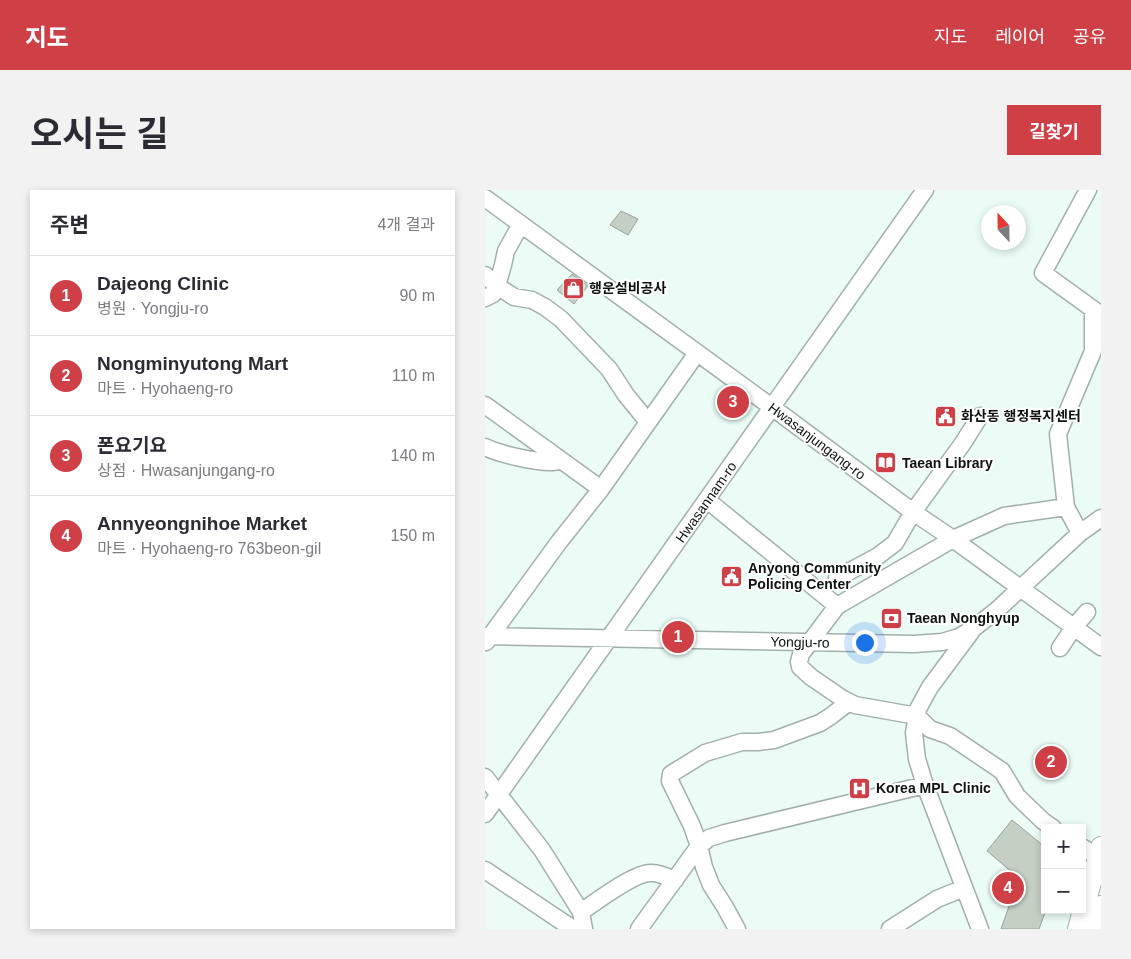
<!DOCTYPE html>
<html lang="ko">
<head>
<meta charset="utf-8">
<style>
  :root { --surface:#fff; --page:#f2f2f3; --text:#2b2b33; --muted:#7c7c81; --line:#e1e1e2; --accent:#ce3f46 }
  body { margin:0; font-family:Helvetica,"Noto Sans KR",sans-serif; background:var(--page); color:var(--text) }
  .controls { position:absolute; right:15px; bottom:15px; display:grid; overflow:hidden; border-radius:0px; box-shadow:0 2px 8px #0003 }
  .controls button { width:45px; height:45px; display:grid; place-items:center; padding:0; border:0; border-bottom:1px solid var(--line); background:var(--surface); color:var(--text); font:25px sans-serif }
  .compass { position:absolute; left:496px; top:15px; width:45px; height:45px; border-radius:50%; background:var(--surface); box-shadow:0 2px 8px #0003; rotate:338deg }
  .you { position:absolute; left:379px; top:452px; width:18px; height:18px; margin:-12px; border:4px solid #fff; border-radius:50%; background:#1a73e8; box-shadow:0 0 0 8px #1a73e833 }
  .badge { display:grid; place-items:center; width:32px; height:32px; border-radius:50%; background:var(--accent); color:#fff; font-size:16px; font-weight:700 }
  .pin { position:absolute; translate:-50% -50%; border:2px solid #fff; box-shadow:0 1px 5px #0006 }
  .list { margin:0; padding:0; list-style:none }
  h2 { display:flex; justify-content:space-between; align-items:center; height:65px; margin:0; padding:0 20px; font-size:21px }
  h2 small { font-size:16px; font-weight:400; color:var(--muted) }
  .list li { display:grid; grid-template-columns:32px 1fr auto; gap:15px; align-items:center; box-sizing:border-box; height:80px; padding:0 20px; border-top:1px solid var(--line) }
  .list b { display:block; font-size:19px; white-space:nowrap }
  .list p { margin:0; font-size:16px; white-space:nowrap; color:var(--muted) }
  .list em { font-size:16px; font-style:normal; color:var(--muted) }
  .map { position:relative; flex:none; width:616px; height:739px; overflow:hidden; border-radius:0px }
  header { display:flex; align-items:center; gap:30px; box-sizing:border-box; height:70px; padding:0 25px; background:var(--accent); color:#fff }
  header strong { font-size:24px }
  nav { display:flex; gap:28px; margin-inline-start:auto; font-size:18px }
  .intro { display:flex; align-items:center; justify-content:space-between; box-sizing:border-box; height:120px; padding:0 30px }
  h1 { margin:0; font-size:35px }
  .button { padding:12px 22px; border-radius:0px; background:var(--accent); color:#fff; font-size:18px; font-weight:700 }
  main { display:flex; gap:30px; padding:0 30px }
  aside { flex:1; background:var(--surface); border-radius:0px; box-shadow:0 2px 8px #0003 }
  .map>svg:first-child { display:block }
  .building { fill:#c5cfc4; stroke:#99a298 }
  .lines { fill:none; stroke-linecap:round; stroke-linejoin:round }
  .minor-casing { stroke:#a2b0ab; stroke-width:19 }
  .major-casing { stroke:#a2b0ab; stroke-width:22 }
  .minor { stroke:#fff; stroke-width:16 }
  .major { stroke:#fff; stroke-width:20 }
  .labels { text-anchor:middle; stroke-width:4; stroke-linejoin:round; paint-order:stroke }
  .poi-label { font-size:14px; font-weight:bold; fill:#0d1311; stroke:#fff; text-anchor:start }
  .street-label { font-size:14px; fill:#0d1311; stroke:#fff }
</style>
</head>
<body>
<header>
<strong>지도</strong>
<nav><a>지도</a><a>레이어</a><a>공유</a></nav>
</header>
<div class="intro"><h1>오시는 길</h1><a class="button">길찾기</a></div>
<main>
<aside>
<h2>주변<small>4개 결과</small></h2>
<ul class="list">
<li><span class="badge">1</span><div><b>Dajeong Clinic</b><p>병원 · Yongju-ro</p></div><em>90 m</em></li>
<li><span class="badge">2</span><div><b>Nongminyutong Mart</b><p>마트 · Hyohaeng-ro</p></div><em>110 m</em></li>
<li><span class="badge">3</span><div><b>폰요기요</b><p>상점 · Hwasanjungang-ro</p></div><em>140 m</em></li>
<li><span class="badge">4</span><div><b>Annyeongnihoe Market</b><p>마트 · Hyohaeng-ro 763beon-gil</p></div><em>150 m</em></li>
</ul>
</aside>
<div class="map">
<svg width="616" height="739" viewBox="0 0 616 739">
  <rect width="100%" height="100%" fill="#ebfbf5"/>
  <path class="building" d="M136 21 153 29 143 45 125 35Z
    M87 84 103 96 89 114 72 100Z
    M242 198 253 204 258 225 241 220Z
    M527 630 560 657V720H561L554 739H516L534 688 502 661Z"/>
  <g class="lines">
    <defs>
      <path id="minor" d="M603 0 558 83 616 125
        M0 8 288 218 428 322 468 349 616 457
        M0 85 12 96 29 107 47 110 60 117 76 129 124 179 141 205 163 232
        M0 108 8 104 12 96 18 75 21 61 36 34
        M0 215 116 299
        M0 257C14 264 50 272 65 272 69 272 73 271 77 271
        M222 310 352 416
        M595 343 581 317 573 244 608 161V119
        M352 388 393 366 410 353 428 322 478 253 495 226
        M486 442 445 497 433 519 429 543 432 569 440 595 495 739
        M0 446 429 454 457 452 474 447 489 438 512 420 595 343 616 328
        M1 452 74 352 116 299 212 163
        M575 458 589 437 602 422
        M0 587 57 660 96 722 99 739
        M0 624 440 0
        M568 638 558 631 532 606 517 581 465 546 445 539 432 526 370 515 358 509 326 487 315 477 314 472 316 464 352 416 468 349 519 326 581 317
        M597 657 613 667
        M0 680 88 739
        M96 722C109 713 151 681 167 683 174 683 183 687 190 690
        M154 739 214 656 224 648 240 643 440 595
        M252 739 240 717 226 695 219 677 214 656 207 636 185 591 186 584 220 563 257 552H273L289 550 335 533 346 526 364 512
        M405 739 452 709 479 698"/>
      <path id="major" d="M593 739 616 657
        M609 739 616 716"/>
    </defs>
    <use href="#minor" class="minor-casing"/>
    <use href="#major" class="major-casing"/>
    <use href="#minor" class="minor"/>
    <use href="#major" class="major"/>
  </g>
  <defs>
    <symbol id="shop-square" viewBox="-11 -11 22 22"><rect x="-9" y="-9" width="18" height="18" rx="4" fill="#ce3f46" stroke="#fff"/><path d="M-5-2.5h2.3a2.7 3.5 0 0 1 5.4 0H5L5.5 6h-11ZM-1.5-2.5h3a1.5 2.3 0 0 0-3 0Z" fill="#fff"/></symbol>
    <symbol id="civic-square" viewBox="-11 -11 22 22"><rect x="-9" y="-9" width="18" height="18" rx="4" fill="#ce3f46" stroke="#fff"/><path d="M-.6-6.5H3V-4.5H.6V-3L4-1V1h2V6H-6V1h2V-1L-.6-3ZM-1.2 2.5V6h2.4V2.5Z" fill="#fff"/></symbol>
    <symbol id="library-square" viewBox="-11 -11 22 22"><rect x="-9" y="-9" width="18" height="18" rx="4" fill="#ce3f46" stroke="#fff"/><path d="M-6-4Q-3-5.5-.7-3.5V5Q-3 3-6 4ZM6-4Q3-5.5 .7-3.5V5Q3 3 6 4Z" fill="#fff"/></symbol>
    <symbol id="bank-square" viewBox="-11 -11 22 22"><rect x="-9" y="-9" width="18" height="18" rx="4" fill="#ce3f46" stroke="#fff"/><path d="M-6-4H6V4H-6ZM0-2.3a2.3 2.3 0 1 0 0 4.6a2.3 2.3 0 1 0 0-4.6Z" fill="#fff"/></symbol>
    <symbol id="hospital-square" viewBox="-11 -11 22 22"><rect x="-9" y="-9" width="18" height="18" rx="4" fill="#ce3f46" stroke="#fff"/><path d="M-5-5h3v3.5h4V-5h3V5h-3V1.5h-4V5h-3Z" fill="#fff"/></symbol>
  </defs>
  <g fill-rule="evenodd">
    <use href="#shop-square" x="76" y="86" width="25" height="25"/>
    <use href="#civic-square" x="448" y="214" width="25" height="25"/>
    <use href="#library-square" x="388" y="260" width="25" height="25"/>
    <use href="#civic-square" x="234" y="374" width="25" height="25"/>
    <use href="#bank-square" x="394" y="416" width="25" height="25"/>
    <use href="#hospital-square" x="362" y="586" width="25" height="25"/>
  </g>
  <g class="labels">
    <g class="poi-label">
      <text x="104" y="103">행운설비공사</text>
      <text x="476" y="231">화산동 행정복지센터</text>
      <text x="417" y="278">Taean Library</text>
      <text x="263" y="383">Anyong Community<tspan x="263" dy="16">Policing Center</tspan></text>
      <text x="422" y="433">Taean Nonghyup</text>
      <text x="391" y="603">Korea MPL Clinic</text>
    </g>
    <g class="street-label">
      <text transform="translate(332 251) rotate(37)" y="5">Hwasanjungang-ro</text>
      <text transform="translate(221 312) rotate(-55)" y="5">Hwasannam-ro</text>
      <text transform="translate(315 452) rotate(1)" y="5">Yongju-ro</text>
    </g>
  </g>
</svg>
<div class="controls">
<button>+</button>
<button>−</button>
</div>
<svg class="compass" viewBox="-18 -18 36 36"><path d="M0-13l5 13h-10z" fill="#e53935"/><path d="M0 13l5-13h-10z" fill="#7c7c81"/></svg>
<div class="you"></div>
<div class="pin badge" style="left:193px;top:447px">1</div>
<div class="pin badge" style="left:566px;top:572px">2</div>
<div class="pin badge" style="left:248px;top:212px">3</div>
<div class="pin badge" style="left:523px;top:698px">4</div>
</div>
</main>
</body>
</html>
